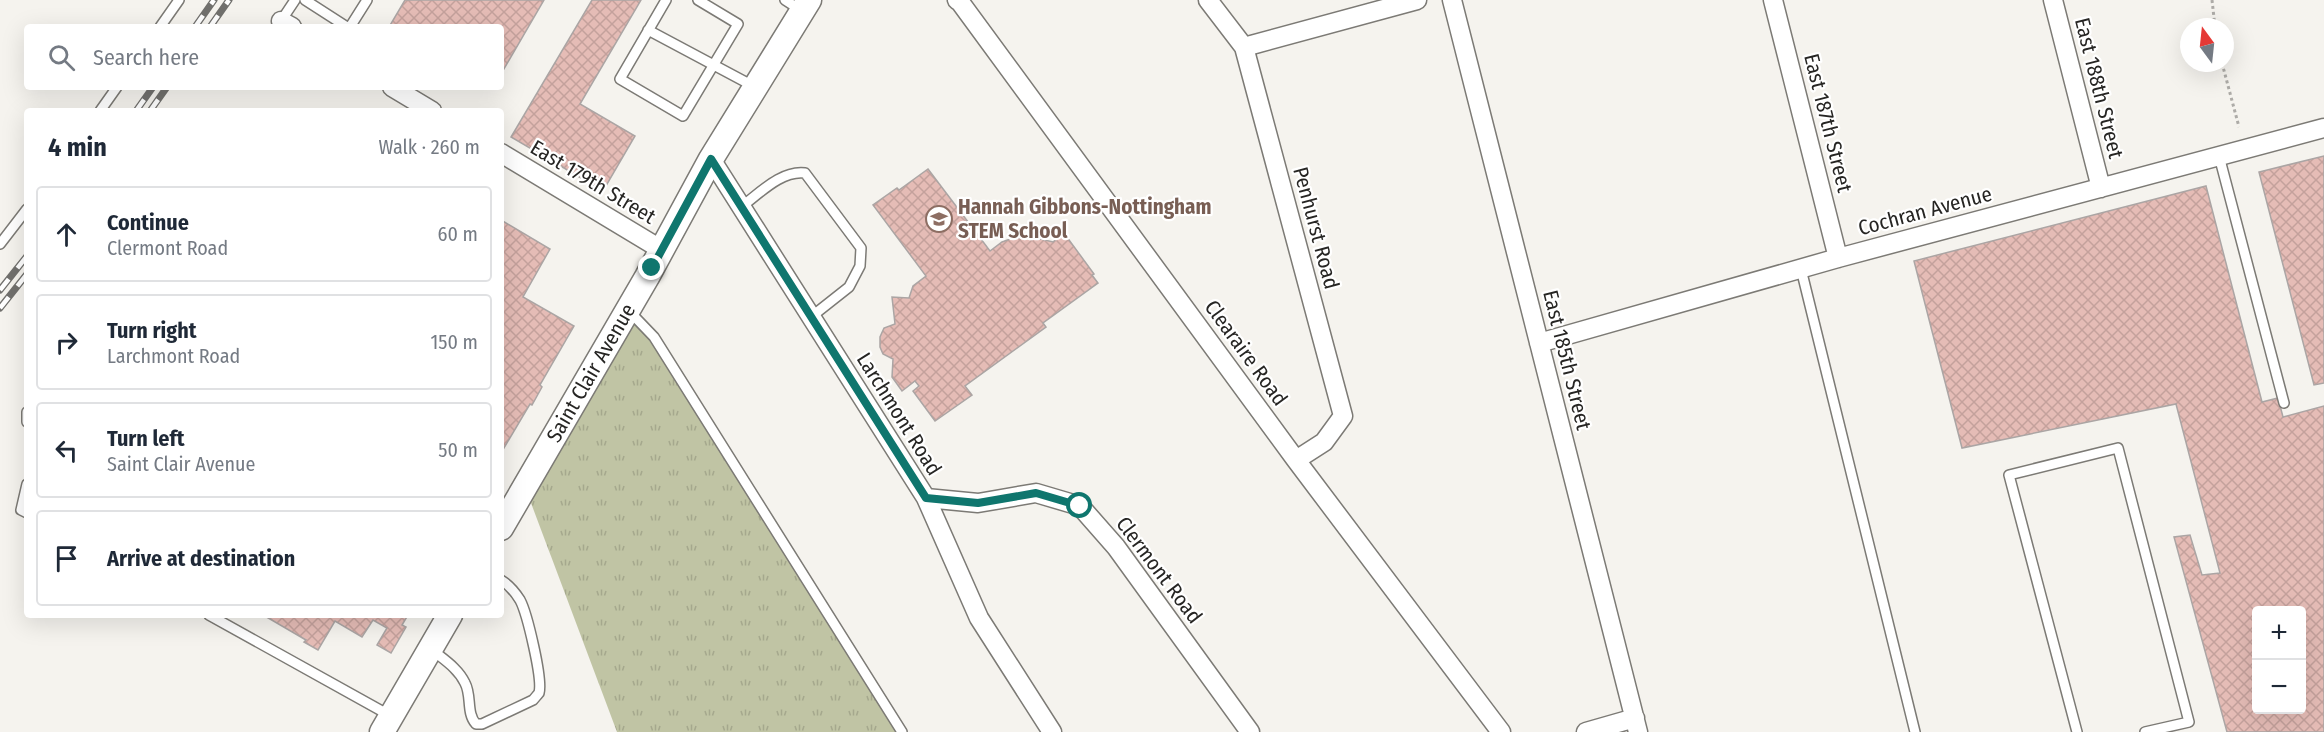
<!DOCTYPE html>
<html lang="en">
<head>
<meta charset="utf-8">
<style>
  :root { --surface:#fff; --page:#f6f6f7; --text:#1f2937; --muted:#747a83; --line:#e0e1e3 }
  body { margin:0; font-family:"Fira Sans Condensed",sans-serif; background:var(--page); color:var(--text) }
  .controls { position:absolute; right:18px; bottom:18px; display:grid; overflow:hidden; border-radius:6px; box-shadow:0 6px 24px #0002 }
  .controls button { width:54px; height:54px; display:grid; place-items:center; padding:0; border:0; border-bottom:2px solid var(--line); background:var(--surface); color:var(--text); font:30px sans-serif }
  .compass { position:absolute; left:2180px; top:18px; width:54px; height:54px; border-radius:50%; background:var(--surface); box-shadow:0 6px 24px #0002; rotate:345deg }
  .stop { position:absolute; width:18px; height:18px; margin:-14px; border:4px solid #0f766e; border-radius:50%; background:#fff }
  .stop.end { background:#0f766e; border-color:#fff; box-shadow:0 2px 6px #0008 }
  .list { margin:0; padding:0; list-style:none }
  h2 { display:flex; justify-content:space-between; align-items:center; height:78px; margin:0; padding:0 24px; font-size:26px }
  h2 small { font-size:20px; font-weight:400; color:var(--muted) }
  .list li { display:grid; grid-template-columns:39px 1fr auto; gap:18px; align-items:center; box-sizing:border-box; height:96px; margin:0 12px 12px; padding:0 12px; border:2px solid var(--line); border-radius:6px }
  .list b { display:block; font-size:22px; white-space:nowrap }
  .list p { margin:0; font-size:20px; white-space:nowrap; color:var(--muted) }
  .list em { font-size:20px; font-style:normal; color:var(--muted) }
  .icon { flex:none; width:33px; height:33px; fill:none; stroke:currentColor; stroke-width:2; stroke-linecap:round; stroke-linejoin:round }
  .map { position:relative; flex:none; width:2324px; height:732px; overflow:hidden }
  .search { position:absolute; background:var(--surface); box-shadow:0 6px 24px #0002; left:24px; top:24px; width:480px; height:66px; display:flex; align-items:center; gap:15px; box-sizing:border-box; padding:0 21px; border-radius:6px; color:var(--muted); font-size:22px }
  .panel { position:absolute; background:var(--surface); box-shadow:0 6px 24px #0002; left:24px; top:108px; width:480px; height:510px; border-radius:6px }
  .map>svg:first-child { display:block }
  .grass { fill:url(#grass-tufts) }
  .building { fill:url(#building-cross-hatch); stroke:#aba5a4; stroke-width:1.5; fill-rule:evenodd }
  .lines { fill:none; stroke-linecap:round; stroke-linejoin:round }
  .service-casing { stroke:#7c7a75; stroke-width:12 }
  .minor-casing { stroke:#7c7a75; stroke-width:21 }
  .tertiary-casing { stroke:#7c7a75; stroke-width:27 }
  .path { stroke:#adaba7; stroke-width:3; stroke-dasharray:3 3; stroke-linecap:butt }
  .service { stroke:#fff; stroke-width:9 }
  .minor { stroke:#fff; stroke-width:18 }
  .tertiary { stroke:#fff; stroke-width:24 }
  .rail-casing { stroke:#71706d; stroke-width:7 }
  .rail { stroke:#fff; stroke-width:4.5; stroke-dasharray:14; stroke-linecap:butt }
  .route { stroke:#0f766e; stroke-width:8 }
  .labels { text-anchor:middle; stroke-width:4.5; stroke-linejoin:round; paint-order:stroke }
  .street-label { font-size:21px; fill:#262523; stroke:#fff }
  .education-label { font-size:21px; font-weight:bold; fill:#785e54; stroke:#fff; text-anchor:start }
</style>
</head>
<body>
<div class="map">
<svg width="2324" height="732" viewBox="0 0 2324 732">
  <defs>
    <pattern id="grass-tufts" width="24" height="20" patternUnits="userSpaceOnUse" patternTransform="scale(1.5)"><rect width="24" height="20" fill="#c0c4a4"/><path d="M3 7l-1-3M5 7V3M7 7l1-3M15 17l-1-3M17 17v-4M19 17l1-3" fill="none" stroke="#a5a88d"/></pattern>
    <pattern id="building-cross-hatch" width="8" height="8" patternUnits="userSpaceOnUse" patternTransform="scale(1.5)"><rect width="8" height="8" fill="#e5bcb6"/><path d="M0 0l8 8M0 8l8-8" fill="none" stroke="#c4a19c"/></pattern>
  </defs>
  <rect width="100%" height="100%" fill="#f5f3ee"/>
  <path class="grass" d="M628 310 654 337 902 732H617L525 487Z"/>
  <path class="building" d="M405 0H544L501 74V27H389Z
    M592 0H641L580 104 635 136 603 191 511 137Z
    M2324 156V383L2314 385 2259 172Z
    M928 169 990 251 1002 242 1013 238 1032 237 1053 242 1064 233 1094 274 1092 275 1098 283 1043 323 1046 327 965 386 972 395 935 421 913 391 919 386 915 381 902 391 892 377 893 359 883 354 880 347V337L884 328 895 324 892 297 909 298 913 286 926 276 873 205 897 188 899 190Z
    M2206 186 2262 402 2278 398 2283 417 2324 406V732H2227L2174 537 2190 535 2202 575 2220 573 2176 404 1962 448 1914 261ZM2256 610H2302V710H2256Z
    M501 220 550 249 523 297 574 326 540 385 542 387 532 405 530 404 501 453Z
    M263 615H408L402 625 406 627 391 653 377 645 387 628 373 620 362 637 335 621 318 650 304 642 306 640Z"/>
  <g class="lines">
    <defs>
      <path id="service" d="M305 0 347 27
        M666 0 620 79 683 116 738 24 698 0
        M785 0 802 11
        M281 21 295 0
        M160 27 179 0
        M350 27 367 0
        M648 30 755 87
        M100 111 117 87
        M2219 156 2284 403
        M741 207C759 194 781 170 805 173L861 248 860 266 849 287 811 317
        M0 244 27 209
        M1801 269 1915 732
        M630 312 654 337 902 732
        M27 412V422
        M27 484 21 510 27 513
        M209 615 389 715
        M431 649C443 659 458 668 465 683 472 696 466 713 476 724H482L533 700C534 699 538 694 539 693 543 679 527 613 520 600 515 592 509 585 501 580
        M2077 732 2009 475 2118 448 2189 722 2145 732"/>
      <path id="minor" d="M957 0 960 2 1296 460 1501 732
        M1208 0 1244 47 1343 416 1324 442 1296 460
        M1452 0 1638 732
        M1773 0 1838 258
        M2053 0 2101 188
        M281 21 292 27
        M1244 47 1417 0
        M392 87 432 111
        M501 153 662 250
        M711 159 926 498 979 618 1052 732
        M1539 343 1838 258 2324 128
        M926 498 978 503 1036 493 1080 506 1116 547 1250 732
        M1586 732 1635 718"/>
      <path id="tertiary" d="M501 528 647 277 711 159 809 0
        M382 732 450 615"/>
    </defs>
    <use href="#service" class="service-casing"/>
    <use href="#minor" class="minor-casing"/>
    <use href="#tertiary" class="tertiary-casing"/>
    <path class="path" d="M2212 0 2215 27
      M2222 63 2239 127"/>
    <use href="#service" class="service"/>
    <use href="#minor" class="minor"/>
    <use href="#tertiary" class="tertiary"/>
    <defs>
      <path id="rail" d="M195 27 214 0
        M210 27 229 0
        M136 111 153 87
        M150 111 167 87
        M0 290 27 256
        M0 308 27 274"/>
    </defs>
    <use href="#rail" class="rail-casing"/>
    <use href="#rail" class="rail"/>
  </g>
  <g class="lines">
    <path class="route" d="M652 268 711 159 926 498 978 503 1036 493 1080 506"/>
  </g>
  <defs>
    <symbol id="school-ring" viewBox="-11 -11 22 22"><circle r="9.5" fill="#fff" stroke="#8d6e63" stroke-width="1.5"/><path d="M0-5L7-2L0 1L-7-2ZM-4 1L0 2.5L4 1V4Q0 6-4 4Z" fill="#8d6e63"/></symbol>
  </defs>
  <g fill-rule="evenodd">
    <use href="#school-ring" x="924" y="204" width="30" height="30"/>
  </g>
  <g class="labels">
    <g class="street-label">
      <text transform="translate(2099 88) rotate(76)" y="7">East 188th Street</text>
      <text transform="translate(1828 123) rotate(76)" y="7">East 187th Street</text>
      <text transform="translate(593 182) rotate(31)" y="7">East 179th Street</text>
      <text transform="translate(1925 211) rotate(-15)" y="7">Cochran Avenue</text>
      <text transform="translate(1316 228) rotate(75)" y="7">Penhurst Road</text>
      <text transform="translate(1246 353) rotate(54)" y="7">Clearaire Road</text>
      <text transform="translate(1567 360) rotate(76)" y="7">East 185th Street</text>
      <text transform="translate(591 373) rotate(-60)" y="7">Saint Clair Avenue</text>
      <text transform="translate(899 414) rotate(58)" y="7">Larchmont Road</text>
      <text transform="translate(1159 570) rotate(53)" y="7">Clermont Road</text>
    </g>
    <g class="education-label">
      <text x="958" y="214">Hannah Gibbons-Nottingham<tspan x="958" dy="24">STEM School</tspan></text>
    </g>
  </g>
</svg>
<div class="controls">
<button>+</button>
<button>−</button>
</div>
<svg class="compass" viewBox="-18 -18 36 36"><path d="M0-13l5 13h-10z" fill="#e53935"/><path d="M0 13l5-13h-10z" fill="#747a83"/></svg>
<div class="stop" style="left:1080px;top:506px"></div>
<div class="stop end" style="left:652px;top:268px"></div>
<div class="search"><svg class="icon" aria-label="search" viewBox="0 0 24 24"><circle cx="10" cy="10" r="6"/><path d="M15 15l6 6"/></svg>Search here</div>
<section class="panel">
<h2>4 min<small>Walk · 260 m</small></h2>
<ul class="list">
<li><svg class="icon" aria-label="ahead" viewBox="0 0 24 24"><path d="M12 20V5M6 11l6-6 6 6"/></svg><div><b>Continue</b><p>Clermont Road</p></div><em>60 m</em></li>
<li><svg class="icon" aria-label="right" viewBox="0 0 24 24"><path d="M7 20v-9h11M14 6l5 5-5 5"/></svg><div><b>Turn right</b><p>Larchmont Road</p></div><em>150 m</em></li>
<li><svg class="icon" aria-label="left" viewBox="0 0 24 24"><path d="M17 20v-9H6M10 6l-5 5 5 5"/></svg><div><b>Turn left</b><p>Saint Clair Avenue</p></div><em>50 m</em></li>
<li><svg class="icon" aria-label="arrive" viewBox="0 0 24 24"><path d="M6 21V4h12l-3 4 3 4H6"/></svg><div><b>Arrive at destination</b></div></li>
</ul>
</section>
</div>
</body>
</html>
